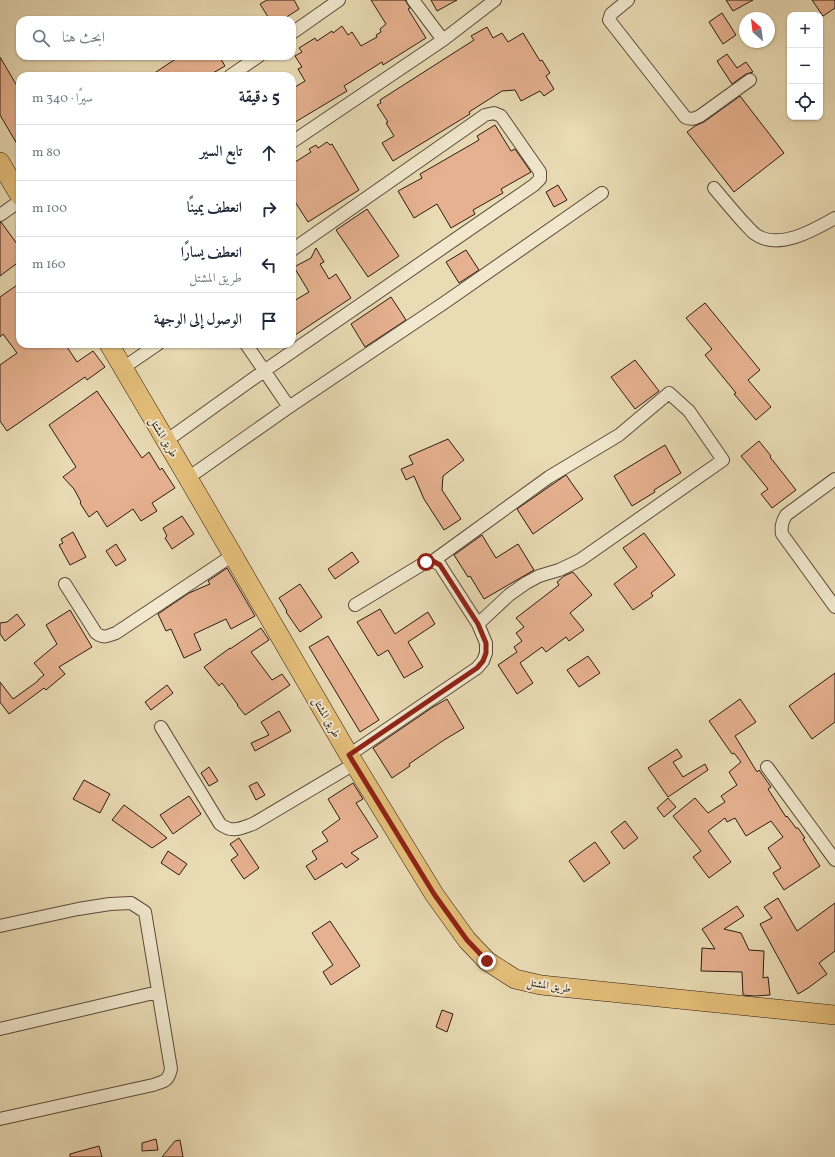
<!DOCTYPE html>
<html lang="ar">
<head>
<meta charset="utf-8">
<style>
  :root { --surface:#fff; --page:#f6f6f7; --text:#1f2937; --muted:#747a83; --line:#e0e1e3 }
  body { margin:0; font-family:Vollkorn,Amiri,serif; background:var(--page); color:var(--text); direction:rtl }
  .controls { position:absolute; right:12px; top:12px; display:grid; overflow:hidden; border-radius:8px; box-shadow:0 1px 3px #0004 }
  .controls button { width:36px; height:36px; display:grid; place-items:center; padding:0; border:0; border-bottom:1px solid var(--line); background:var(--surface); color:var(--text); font:20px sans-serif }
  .compass { position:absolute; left:739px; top:12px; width:36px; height:36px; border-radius:50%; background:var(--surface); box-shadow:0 1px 3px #0004; rotate:332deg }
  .stop { position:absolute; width:12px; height:12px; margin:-9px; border:3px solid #8f2418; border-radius:50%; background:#fff }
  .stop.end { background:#8f2418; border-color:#fff; box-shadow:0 1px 4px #0008 }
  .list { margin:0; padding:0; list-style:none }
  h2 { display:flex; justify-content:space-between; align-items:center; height:52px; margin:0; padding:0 16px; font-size:17px }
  h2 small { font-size:13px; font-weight:400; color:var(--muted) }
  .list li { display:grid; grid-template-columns:26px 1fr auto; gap:12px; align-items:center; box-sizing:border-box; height:56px; padding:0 16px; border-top:1px solid var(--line) }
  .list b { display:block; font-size:15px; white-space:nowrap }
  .list p { margin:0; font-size:13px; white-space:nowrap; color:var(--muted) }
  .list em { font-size:13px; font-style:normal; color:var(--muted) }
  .icon { flex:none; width:22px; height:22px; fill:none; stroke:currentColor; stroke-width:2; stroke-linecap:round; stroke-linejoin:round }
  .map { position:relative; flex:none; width:835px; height:1157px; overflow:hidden; direction:ltr }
  .search { position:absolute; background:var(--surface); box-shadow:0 1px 3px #0004; left:16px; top:16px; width:280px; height:44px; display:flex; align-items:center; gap:10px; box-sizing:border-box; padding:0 14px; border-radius:12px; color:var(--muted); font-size:15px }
  .panel { position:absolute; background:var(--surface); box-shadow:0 1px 3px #0004; left:16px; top:72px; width:280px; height:276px; border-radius:12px; direction:rtl }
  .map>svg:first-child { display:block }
  .building { fill:#e6b190; stroke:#2c1b13 }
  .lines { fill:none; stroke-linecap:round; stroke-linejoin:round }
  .minor-casing { stroke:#5b4b3b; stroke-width:14 }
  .primary-casing { stroke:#2c1b13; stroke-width:20 }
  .minor { stroke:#f1e8ce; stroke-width:12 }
  .primary { stroke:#e4be7a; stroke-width:19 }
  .route { stroke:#8f2418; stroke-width:5 }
  .labels { text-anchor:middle; stroke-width:4; stroke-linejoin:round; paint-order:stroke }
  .street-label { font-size:11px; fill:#2c1b13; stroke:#f1e8ce }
</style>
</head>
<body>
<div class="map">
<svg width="835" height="1157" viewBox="0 0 835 1157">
  <rect width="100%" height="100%" fill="#e9dbb4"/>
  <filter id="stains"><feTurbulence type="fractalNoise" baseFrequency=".005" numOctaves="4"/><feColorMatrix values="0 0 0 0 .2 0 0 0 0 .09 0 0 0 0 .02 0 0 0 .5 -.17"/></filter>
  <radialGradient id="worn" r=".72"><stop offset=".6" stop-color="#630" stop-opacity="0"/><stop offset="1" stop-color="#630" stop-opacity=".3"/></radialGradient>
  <path class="building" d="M267 0H294L299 9 282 20H270L260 4Z
    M371 0H405L410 8 408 9 426 38 383 65 382 62 344 86 347 91 292 124V89L305 81 298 69 302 67 295 56 302 52 299 48 315 38 317 41 332 31 333 33 342 26 348 35 352 32 361 46 377 37 376 35 381 32 380 29 386 24Z
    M431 0H457L437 11Z
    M726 0H753L733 11Z
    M812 0H835V8L823 16Z
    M722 13 736 35 723 44 709 22Z
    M487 27 493 38 502 33 508 42 523 33 540 61 542 60 550 73 546 76 554 89 544 96 540 91 521 101 515 90 502 91 469 112 470 114 393 161 382 143 394 136 386 123 388 122 377 105 381 103 380 100 474 40 471 36Z
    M727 54 737 68 746 62 753 72 746 74 732 84 717 61Z
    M180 56H219L225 66 208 76H150Z
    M0 57 20 91V149L0 115Z
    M740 96 784 153 734 192 687 132 695 126 704 122Z
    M495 125 511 151 515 149 531 172 501 189 503 193 473 210 475 214 451 228 437 204 414 218 398 191 422 178 420 174 479 140 477 136Z
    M327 142 330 145 332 144 359 190 308 222 292 197V164L311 152 309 149 316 145 318 148Z
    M558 185 567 200 554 207 546 192Z
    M367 209 399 256 368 277 336 230Z
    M0 222H1L20 248V261L0 276Z
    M316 248 324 262 320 264 329 279 336 274 351 298 292 337V302L309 292 294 267 311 258Z
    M466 250 479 270 459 283 446 262Z
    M20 283V344H65L77 362 93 351 105 367 87 380 85 377 7 431 0 421V365L17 353 3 334 0 337V297Z
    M391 297 406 320 365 347 351 324Z
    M705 303 760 370 748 380 771 407 756 420 734 394 736 393 705 355 712 349 686 318Z
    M635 360 659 391 635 409 611 377Z
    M97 391 142 458 149 452 160 470 162 468 175 488 152 503 157 511 141 521 133 509 107 527 97 511 89 517 80 503 81 502 74 489 63 477 76 467 49 425Z
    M448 439 464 460 443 476 442 490 461 519 444 530 424 499 414 476 406 480 401 469 413 464 409 456Z
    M759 441 771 456 770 457 796 490 772 508 761 494 768 489 741 456Z
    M665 445 681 473 654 490 655 492 632 506 614 476Z
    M566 475 583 499 533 534 517 509Z
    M182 516 194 534 172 549 165 538 167 536 163 528Z
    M73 532 86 557 70 565 59 545 63 543 61 539Z
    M644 533 675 575 651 593 653 596 633 610 614 584 637 567 623 548Z
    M482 535 496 558 518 544 534 570 484 599 470 576 468 577 454 555Z
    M116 544 126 560 116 566 106 551Z
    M352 552 359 562 335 579 328 569Z
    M227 568 255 616 231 629 226 619 194 634 201 650 184 658 171 629 166 631 158 614 189 593 210 584 208 581Z
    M573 572 592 595 570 613 584 630 569 641 566 637 546 652 542 647 520 663 533 683 517 694 498 665 517 652 514 647 522 641 516 633 524 627 516 618 559 585 557 582 564 576Z
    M300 584 322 617 300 632 286 612 287 611 279 598Z
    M380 609 395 634 428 612 435 624 408 642 423 667 404 678 388 650 378 656 357 622Z
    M70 610 92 647 59 667 65 674 46 690 44 688 9 714 0 702V682L13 699 38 681V680L44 675 34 663 57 644 46 625Z
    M17 614 25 625 5 641 0 634V623L7 622Z
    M261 628 269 640 251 652 272 680 282 674 290 685 245 715 237 705H238L222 683 219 686 204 667 230 648V649Z
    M328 636 379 720 360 732 309 647Z
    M588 656 600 673 579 687 567 670Z
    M835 673V722L812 739 789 706Z
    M167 685 173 693 151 710 145 702Z
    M447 699 464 728 444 740 409 764 410 766 392 778 373 748 433 707Z
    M740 699 756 722 735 736 757 772 759 770 771 787 768 789 786 817 787 816 796 828H798L805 838 803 839 820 866 784 890 773 873 781 868 768 848 783 837 771 821 746 836 735 818 727 822 725 818 708 831 731 862 709 878 693 857 701 851 673 816 695 798 708 813 725 802 721 796 737 785 729 772 741 762 734 753 732 754 709 721Z
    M279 711 291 731 255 751 251 743 269 735 261 722Z
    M677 749 682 757 673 762 683 777 705 764 708 770 668 797 648 768Z
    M209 767 218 781 209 786 201 773Z
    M84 780 110 794 100 813 73 799Z
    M257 782 265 795 256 800 249 786Z
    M353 783 363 799 356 803 378 837 351 853 359 859 346 868 342 863 315 880 306 866 317 859 312 851 328 841 322 832 340 819 328 799Z
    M189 796 201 814 173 834 160 815Z
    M668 798 676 807 664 817 657 808Z
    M124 805 151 825 167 838 152 848 112 820Z
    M625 821 638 838 624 849 611 832Z
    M239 838 259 868 244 879 231 860 238 855 230 844Z
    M595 842 610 863 584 882 569 861Z
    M168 851 187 864 179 875 161 863Z
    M778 898 797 931 835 903V951L819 963 827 974 808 988 798 994 760 924 772 918 764 907Z
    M737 906 744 916 724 929 741 933 749 950 764 951 763 978 768 977 770 995 754 996 743 995 742 972 701 971 702 948 715 949 702 929Z
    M330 921 360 966 331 985 323 972 333 965 312 933Z
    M442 1010 453 1014 447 1032 436 1027Z
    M156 1139 158 1150 142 1151V1143Z
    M180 1140 183 1157H162L175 1141Z
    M99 1146 102 1157H70V1154Z"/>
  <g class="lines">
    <defs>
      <path id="minor" d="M413 0 443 40
        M628 0 611 14 609 20 685 117C690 120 694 119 700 116L750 80
        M292 33 339 0
        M230 76 259 56
        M292 142 443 40 495 0
        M714 188C724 200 734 212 744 223 748 227 751 231 755 234 778 251 814 230 835 218
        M0 215 20 201
        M246 344 289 407
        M123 368 158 344
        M166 441 264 371 534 185 540 179V172L501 116 494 113 485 115 292 250
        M188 478 289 407 444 303 602 193
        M835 479 786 515C782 522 781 526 782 534L835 607
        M433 561 549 477 619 435 669 393 689 411 723 460 580 560 559 570 539 576 526 583 509 595 478 624
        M65 584 96 633C104 639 107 636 116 633L233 555
        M161 727 220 824C232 833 239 829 253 824L354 764
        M349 755 477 668 483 661 486 653V643L478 624 440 565 433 561 426 562 355 605
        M767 767 835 860
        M0 926 78 909 110 904 131 903 145 912 171 1069C168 1082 164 1081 153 1085L0 1119
        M0 1029 158 992"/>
      <path id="primary" d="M0 162 20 196
        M109 344 188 478 349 755 434 894 467 940 487 961 515 979 541 985 835 1015"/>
    </defs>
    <use href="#minor" class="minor-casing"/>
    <use href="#primary" class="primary-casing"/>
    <use href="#minor" class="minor"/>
    <use href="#primary" class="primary"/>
  </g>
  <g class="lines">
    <path class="route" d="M426 562 433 561 440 565 478 624 486 643V653L483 661 477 668 349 755 434 894 467 940 487 961"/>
  </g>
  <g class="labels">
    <g class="street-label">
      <text transform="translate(164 437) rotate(59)" y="4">طريق المشتل</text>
      <text transform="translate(327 717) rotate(60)" y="4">طريق المشتل</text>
      <text transform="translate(549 985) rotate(9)" y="4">طريق المشتل</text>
    </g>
  </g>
  <rect width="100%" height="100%" filter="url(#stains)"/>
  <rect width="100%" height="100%" fill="url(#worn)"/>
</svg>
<div class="controls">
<button>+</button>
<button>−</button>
<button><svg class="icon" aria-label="locate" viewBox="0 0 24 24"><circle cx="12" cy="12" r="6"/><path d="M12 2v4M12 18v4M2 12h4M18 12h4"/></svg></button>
</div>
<svg class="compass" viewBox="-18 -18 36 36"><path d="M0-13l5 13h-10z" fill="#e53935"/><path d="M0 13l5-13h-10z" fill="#747a83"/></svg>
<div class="stop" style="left:426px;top:562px"></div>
<div class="stop end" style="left:487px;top:961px"></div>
<div class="search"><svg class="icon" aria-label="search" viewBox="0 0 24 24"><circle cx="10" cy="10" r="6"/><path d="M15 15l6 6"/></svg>ابحث هنا</div>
<section class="panel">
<h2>5 دقيقة<small>سيرًا · 340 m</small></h2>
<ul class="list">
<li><svg class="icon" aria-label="ahead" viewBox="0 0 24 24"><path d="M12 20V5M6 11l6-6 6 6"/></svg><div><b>تابع السير</b></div><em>80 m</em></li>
<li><svg class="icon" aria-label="right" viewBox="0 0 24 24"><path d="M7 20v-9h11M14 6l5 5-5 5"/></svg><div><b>انعطف يمينًا</b></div><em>100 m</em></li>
<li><svg class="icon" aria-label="left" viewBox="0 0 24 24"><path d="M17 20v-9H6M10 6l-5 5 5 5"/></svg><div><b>انعطف يسارًا</b><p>طريق المشتل</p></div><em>160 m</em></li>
<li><svg class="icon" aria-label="arrive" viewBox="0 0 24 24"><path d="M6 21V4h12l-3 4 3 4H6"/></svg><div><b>الوصول إلى الوجهة</b></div></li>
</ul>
</section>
</div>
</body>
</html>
